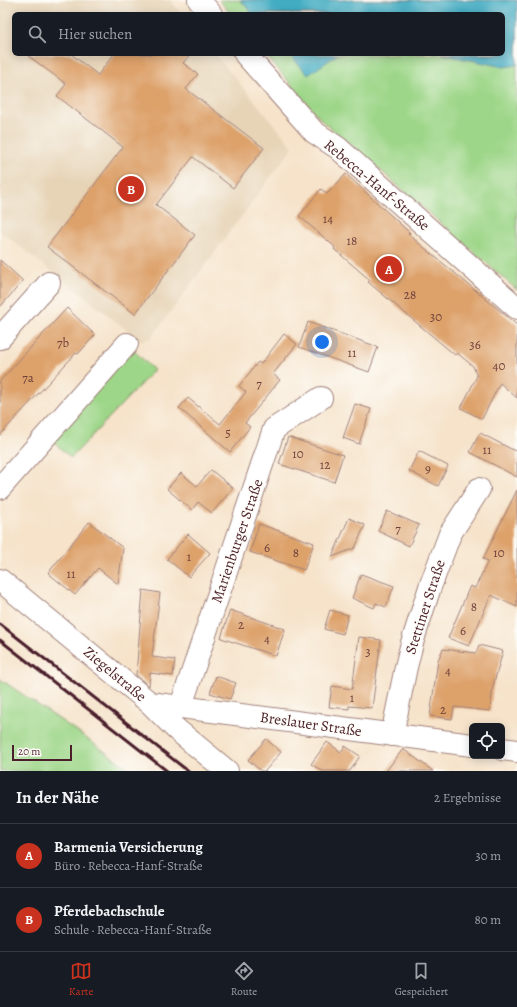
<!DOCTYPE html>
<html lang="de">
<head>
<meta charset="utf-8">
<style>
  :root { --surface:#171b24; --page:#242831; --text:#f1f3f6; --muted:#9ea1a6; --line:#363941; --accent:#c8321e }
  body { margin:0; font-family:Alegreya,serif; background:var(--page); color:var(--text) }
  .controls { position:absolute; right:12px; bottom:12px; display:grid; overflow:hidden; border-radius:6px; box-shadow:0 2px 10px #0003 }
  .controls button { width:36px; height:36px; display:grid; place-items:center; padding:0; border:0; border-bottom:1px solid var(--line); background:var(--surface); color:var(--text); font:20px sans-serif }
  .scale { position:absolute; left:12px; bottom:10px; width:60px; box-sizing:border-box; padding-left:4px; border:2px solid #4a1f2b; border-top:0; font-size:11px; line-height:14px; white-space:nowrap; color:#4a1f2b; -webkit-text-stroke:3px #fdfcf7; paint-order:stroke }
  .you { position:absolute; left:322px; top:342px; width:14px; height:14px; margin:-10px; border:3px solid #fff; border-radius:50%; background:#1a73e8; box-shadow:0 0 0 6px #1a73e833 }
  .badge { display:grid; place-items:center; width:26px; height:26px; border-radius:50%; background:var(--accent); color:#fff; font-size:13px; font-weight:700 }
  .pin { position:absolute; translate:-50% -50%; border:2px solid #fff; box-shadow:0 1px 4px #0006 }
  .list { margin:0; padding:0; list-style:none }
  h2 { display:flex; justify-content:space-between; align-items:center; height:52px; margin:0; padding:0 16px; font-size:17px }
  h2 small { font-size:13px; font-weight:400; color:var(--muted) }
  .list li { display:grid; grid-template-columns:26px 1fr auto; gap:12px; align-items:center; box-sizing:border-box; height:64px; padding:0 16px; border-top:1px solid var(--line) }
  .list b { display:block; font-size:15px; white-space:nowrap }
  .list p { margin:0; font-size:13px; white-space:nowrap; color:var(--muted) }
  .list em { font-size:13px; font-style:normal; color:var(--muted) }
  .icon { flex:none; width:22px; height:22px; fill:none; stroke:currentColor; stroke-width:2; stroke-linecap:round; stroke-linejoin:round }
  .map { position:relative; flex:none; width:517px; height:771px; overflow:hidden }
  .search { position:absolute; background:var(--surface); box-shadow:0 2px 10px #0003; left:12px; right:12px; top:12px; height:44px; display:flex; align-items:center; gap:10px; box-sizing:border-box; padding:0 14px; border-radius:6px; color:var(--muted); font-size:15px }
  .sheet { height:180px; background:var(--surface) }
  nav { display:flex; justify-content:space-around; align-items:center; box-sizing:border-box; height:56px; border-top:1px solid var(--line); background:var(--surface); font-size:11px; color:var(--muted) }
  nav a { display:grid; justify-items:center; gap:2px }
  nav .on { color:var(--accent) }
  .map>svg:first-child { display:block }
  .built { fill:#e7d4b7 }
  .green { fill:#9dd688; stroke:#747a5a }
  .water { fill:#43acc2; stroke:#466676 }
  .building { fill:#dda16a }
  .lines { fill:none; stroke-linecap:round; stroke-linejoin:round }
  .minor-casing { stroke:#a0817a; stroke-width:24 }
  .minor { stroke:#fff; stroke-width:22 }
  .rail { stroke:#4a1f2b; stroke-width:3 }
  .labels { text-anchor:middle; stroke-width:3; stroke-linejoin:round; paint-order:stroke }
  .number-label { font-size:13px; fill:#6f403b }
  .street-label { font-size:15px; fill:#4a1f2b; stroke:#fdfcf7 }
</style>
</head>
<body>
<div class="map">
<svg width="517" height="771" viewBox="0 0 517 771">
  <rect width="100%" height="100%" fill="#fdfcf7"/>
  <filter id="ink" filterUnits="userSpaceOnUse"><feTurbulence type="fractalNoise" baseFrequency=".025" numOctaves="2"/><feDisplacementMap in="SourceGraphic" scale="8" xChannelSelector="R" yChannelSelector="G"/><feConvolveMatrix kernelMatrix="1 2 1 2 8 2 1 2 1" color-interpolation-filters="sRGB"/></filter>
  <filter id="wash" filterUnits="userSpaceOnUse"><feTurbulence type="fractalNoise" baseFrequency=".012" numOctaves="4" result="noise"/><feDisplacementMap in="SourceGraphic" scale="16" xChannelSelector="R" yChannelSelector="G"/><feGaussianBlur stdDeviation="0.9" result="paint"/><feColorMatrix in="noise" values="0 0 0 0 0 0 0 0 0 0 0 0 0 0 0 0 0 1.4 0 .05"/><feComposite in="paint" operator="in"/></filter>
  <g filter="url(#wash)">
    <rect width="100%" height="100%" fill="#f6e3ca"/>
    <path class="built" d="M0 0H170L182 14H14V54H215L293 147 151 338 141 341 0 231Z"/>
    <path class="green" d="M219 0H517V290L346 140 323 122 265 54H503V14H231Z
      M132 349 154 370 71 458 49 438Z
      M0 679 72 728 132 771H0Z"/>
    <path class="water" d="M240 0H517V65L504 67 441 54H503V14H253Z
      M289 54H338L308 75Z"/>
    <g id="blocks">
      <path class="building" d="M26 54H71L98 75 114 54H191L183 63 198 74 186 89 264 148 233 188 193 157 156 205 195 235 135 314 47 247 123 147 57 96 66 84Z
        M346 174 410 233 408 234 517 325V398L500 383 482 419 461 408 477 376 473 366 457 353 455 355 368 282 370 280 334 249 335 247 299 216 321 189 327 194Z
        M0 260 23 281 0 307Z
        M67 308 95 335 78 354 76 353 0 435V381Z
        M308 322 378 347 369 372 299 347Z
        M284 334 297 344 273 374 280 380 245 423 250 427 230 452 179 408 188 398 220 424 246 392 239 386 258 362 261 364Z
        M355 404 371 409 359 444 343 438Z
        M480 433 517 452V477L470 452Z
        M288 437 343 455 334 482 279 464Z
        M419 451 448 466 438 486 409 471Z
        M211 470 233 488 212 513 198 502 192 510 167 489 181 473 197 486Z
        M517 490V607L491 595 469 646 448 638 470 586 475 588 488 561 483 559Z
        M387 511 419 525 409 546 378 531Z
        M349 518 365 525 355 548 332 557Z
        M89 522 123 548 118 584 98 568 75 595 48 573Z
        M259 524 314 543 304 570 250 552Z
        M188 534 210 553 189 577 167 559Z
        M361 574 394 586 386 607 376 603 374 608 352 598Z
        M143 590 160 593 152 657 175 660 173 676 150 673 149 686 136 675Z
        M230 610 285 629 276 656 221 638Z
        M330 610 348 615 343 634 324 629Z
        M359 637 381 640 372 708 349 706V709L329 707 332 686 352 689Z
        M479 645 503 651 493 686 490 711 454 707 452 719 430 716 438 660 443 649 476 653Z
        M216 676 236 683 230 699 210 693Z
        M266 739 281 752 265 771H261L248 760Z
        M327 742 341 752 345 746 360 756 350 771H322L311 764Z
        M403 749 433 771H386Z"/>
    </g>
  </g>
  <g filter="url(#ink)">
    <use href="#blocks" fill-opacity="0" stroke="#a0817a" stroke-width="1"/>
    <g class="lines">
      <defs>
        <path id="minor" d="M199 0 211 14
          M245 54 314 132 338 148 517 308
          M0 338 49 283
          M0 488 127 344
          M0 580 150 703 176 729 227 771
          M150 703 472 745
          M181 706 274 429 321 398
          M392 735 406 667 412 643 430 587 450 534 479 489
          M502 749 517 751"/>
      </defs>
      <use href="#minor" class="minor-casing"/>
      <use href="#minor" class="minor"/>
      <path class="rail" d="M0 624 188 771
        M0 640 167 771"/>
    </g>
  </g>
  <g class="labels">
    <g class="number-label">
      <text x="328" y="223">14</text>
      <text x="352" y="245">18</text>
      <text x="410" y="299">28</text>
      <text x="436" y="321">30</text>
      <text x="63" y="347">7b</text>
      <text x="475" y="349">36</text>
      <text x="352" y="357">11</text>
      <text x="499" y="370">40</text>
      <text x="28" y="382">7a</text>
      <text x="259" y="388">7</text>
      <text x="228" y="437">5</text>
      <text x="487" y="454">11</text>
      <text x="298" y="458">10</text>
      <text x="325" y="469">12</text>
      <text x="428" y="473">9</text>
      <text x="398" y="533">7</text>
      <text x="267" y="552">6</text>
      <text x="296" y="557">8</text>
      <text x="499" y="557">10</text>
      <text x="189" y="561">1</text>
      <text x="71" y="578">11</text>
      <text x="474" y="611">8</text>
      <text x="241" y="629">2</text>
      <text x="463" y="635">6</text>
      <text x="267" y="643">4</text>
      <text x="368" y="656">3</text>
      <text x="448" y="675">4</text>
      <text x="352" y="702">1</text>
      <text x="443" y="714">2</text>
    </g>
    <g class="street-label">
      <text transform="translate(377 185) rotate(40)" y="5">Rebecca-Hanf-Straße</text>
      <text transform="translate(237 541) rotate(-71)" y="5">Marienburger Straße</text>
      <text transform="translate(425 607) rotate(-72)" y="5">Stettiner Straße</text>
      <text transform="translate(115 674) rotate(40)" y="5">Ziegelstraße</text>
      <text transform="translate(311 724) rotate(8)" y="5">Breslauer Straße</text>
    </g>
  </g>
</svg>
<div class="controls">
<button><svg class="icon" aria-label="locate" viewBox="0 0 24 24"><circle cx="12" cy="12" r="6"/><path d="M12 2v4M12 18v4M2 12h4M18 12h4"/></svg></button>
</div>
<div class="scale">20 m</div>
<div class="you"></div>
<div class="pin badge" style="left:389px;top:269px">A</div>
<div class="pin badge" style="left:131px;top:189px">B</div>
<div class="search"><svg class="icon" aria-label="search" viewBox="0 0 24 24"><circle cx="10" cy="10" r="6"/><path d="M15 15l6 6"/></svg>Hier suchen</div>
</div>
<section class="sheet">
<h2>In der Nähe<small>2 Ergebnisse</small></h2>
<ul class="list">
<li><span class="badge">A</span><div><b>Barmenia Versicherung</b><p>Büro · Rebecca-Hanf-Straße</p></div><em>30 m</em></li>
<li><span class="badge">B</span><div><b>Pferdebachschule</b><p>Schule · Rebecca-Hanf-Straße</p></div><em>80 m</em></li>
</ul>
</section>
<nav>
<a class="on"><svg class="icon" aria-label="map" viewBox="0 0 24 24"><path d="M3 6l6-2 6 2 6-2v14l-6 2-6-2-6 2zM9 4v14M15 6v14"/></svg>Karte</a>
<a><svg class="icon" aria-label="directions" viewBox="0 0 24 24"><path d="M12 3l9 9-9 9-9-9zM9 14v-3h6M13 9l2 2-2 2"/></svg>Route</a>
<a><svg class="icon" aria-label="saved" viewBox="0 0 24 24"><path d="M7 4h10v16l-5-4-5 4z"/></svg>Gespeichert</a>
</nav>
</body>
</html>
